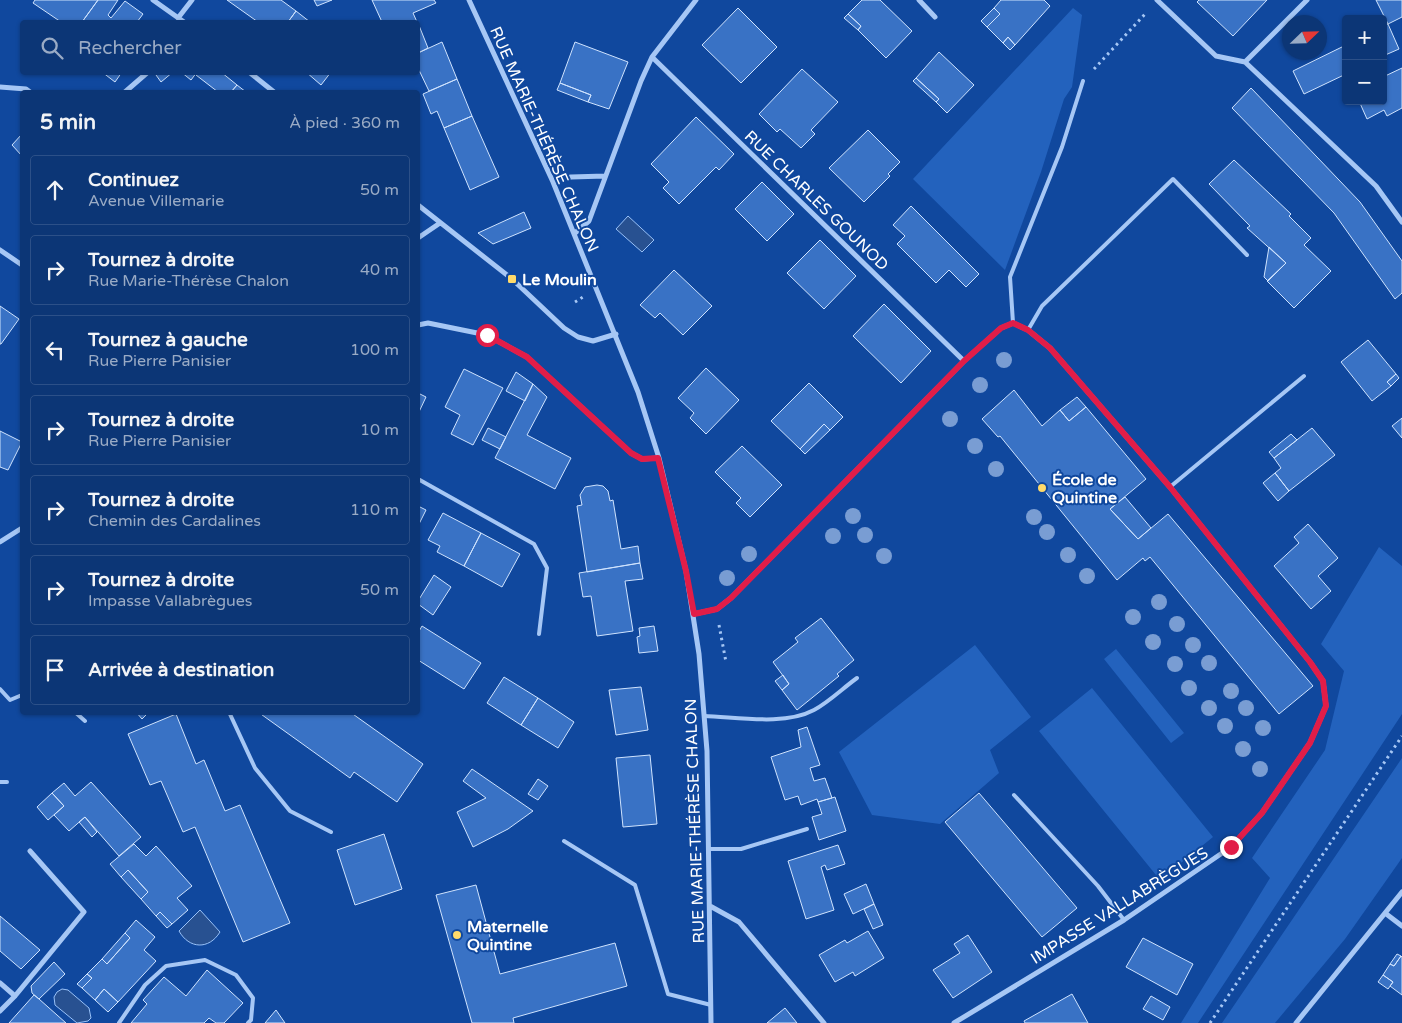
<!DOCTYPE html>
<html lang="fr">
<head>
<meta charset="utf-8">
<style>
  :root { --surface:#0c3676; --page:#153e7b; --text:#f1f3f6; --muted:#9aabc5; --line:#2c5088 }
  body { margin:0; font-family:"Varela Round",sans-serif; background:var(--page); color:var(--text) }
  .controls { position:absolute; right:15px; top:15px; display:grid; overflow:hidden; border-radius:5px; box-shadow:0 1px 4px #0004 }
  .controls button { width:45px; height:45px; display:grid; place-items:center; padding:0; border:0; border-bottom:1px solid var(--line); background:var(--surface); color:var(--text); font:25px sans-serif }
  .compass { position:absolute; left:1282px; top:15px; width:45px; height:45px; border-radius:50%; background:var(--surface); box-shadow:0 1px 4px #0004; rotate:67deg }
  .stop { position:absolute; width:15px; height:15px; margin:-11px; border:4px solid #e11d48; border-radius:50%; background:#fff }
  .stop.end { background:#e11d48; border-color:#fff; box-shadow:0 1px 5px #0008 }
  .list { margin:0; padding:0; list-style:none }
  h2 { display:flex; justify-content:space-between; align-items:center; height:65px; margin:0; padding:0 20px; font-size:21px }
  h2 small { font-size:16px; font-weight:400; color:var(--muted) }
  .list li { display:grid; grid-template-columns:32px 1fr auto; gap:15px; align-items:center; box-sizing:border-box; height:70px; margin:0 10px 10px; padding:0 10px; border:1px solid var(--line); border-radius:5px }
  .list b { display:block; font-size:19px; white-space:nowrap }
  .list p { margin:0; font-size:16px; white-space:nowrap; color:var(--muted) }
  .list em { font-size:16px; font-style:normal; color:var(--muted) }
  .icon { flex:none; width:28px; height:28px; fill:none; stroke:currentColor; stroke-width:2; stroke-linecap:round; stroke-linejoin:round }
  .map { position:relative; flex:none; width:1402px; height:1023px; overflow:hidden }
  .search { position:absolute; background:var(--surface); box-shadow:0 1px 4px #0004; left:20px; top:20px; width:400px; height:55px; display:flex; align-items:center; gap:12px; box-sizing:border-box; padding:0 18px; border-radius:5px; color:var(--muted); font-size:19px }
  .panel { position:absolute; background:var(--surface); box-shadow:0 1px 4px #0004; left:20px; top:90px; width:400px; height:625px; border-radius:5px }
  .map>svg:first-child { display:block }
  .green { fill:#2362bd }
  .water { fill:#285191; stroke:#98c1f8 }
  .building { fill:#3972c5; stroke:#cfe3fe }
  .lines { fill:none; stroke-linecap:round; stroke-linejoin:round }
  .path { stroke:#a6c7f5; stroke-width:3; stroke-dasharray:2.5 4; stroke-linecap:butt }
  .service { stroke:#a6c7f5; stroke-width:4 }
  .minor { stroke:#a6c7f5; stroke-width:5 }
  .tree { fill:#799dd3 }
  .route { stroke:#e11d48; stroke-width:6 }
  .poi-dot { fill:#ffda6a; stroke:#10489e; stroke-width:2 }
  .labels { text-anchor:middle; stroke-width:4; stroke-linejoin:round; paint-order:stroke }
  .street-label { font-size:16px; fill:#fff; stroke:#10489e }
  .poi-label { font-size:16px; font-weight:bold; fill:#fff; stroke:#10489e; text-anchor:start }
</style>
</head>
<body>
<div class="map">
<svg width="1402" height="1023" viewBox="0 0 1402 1023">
  <rect width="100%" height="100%" fill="#10489e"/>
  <path class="green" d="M1073 8 1082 15 1072 87 1064 99 1041 172 1005 270 913 179Z
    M1379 547 1402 566V714L1198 1023H1181L1270 878 1252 858 1325 750 1344 671 1321 644Z
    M975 645 1031 717 990 750 999 773 940 824 872 815 839 752Z
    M1116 649 1184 733 1171 743 1104 659Z
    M1092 688 1213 837 1160 880 1039 731Z
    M1402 758V858L1345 939 1275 1023H1222Z"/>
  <path class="water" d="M628 216 654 240 642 252 616 229Z
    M200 910 220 932C209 950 189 949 179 931Z
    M62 989 68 990 89 1008 91 1018 88 1021 77 1023 55 1005 54 997 57 992Z"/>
  <path class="building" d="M35 0H98L82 22H61L33 3Z
    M98 0H118L108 15 111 18 125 1 143 14 137 22H82Z
    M227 0H281L296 11 288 22H258Z
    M314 0H332L317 6Z
    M372 0H434L436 3 413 13 417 22H382Z
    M862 0H880L912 31 886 58 858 30 861 26 848 14Z
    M1001 0H1044L1050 6 1015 45 1008 37 1003 43 987 27 1000 14 994 8Z
    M1199 0H1267L1233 36 1197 2Z
    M1376 0H1402V17L1388 24Z
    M738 8 777 47 741 83 702 45Z
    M994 8 1000 14 987 27 981 21Z
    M296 11 310 22H288Z
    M848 14 861 26 858 30 844 18Z
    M418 23 428 48 418 53Z
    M1388 24 1399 49 1383 56V26Z
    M1008 37 1015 45 1010 50 1003 43Z
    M442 42 457 79 429 91 418 68V53Z
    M575 42 628 62 609 109 588 102 591 95 560 83Z
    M1346 45V74L1304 94 1293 71Z
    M939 52 974 85 947 113 936 102 939 99 916 78Z
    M1402 68V108L1387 116 1384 110 1367 119 1359 101H1383V77Z
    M802 69 838 102 811 130 815 134 801 148 780 129 777 132 759 114Z
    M102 72H122L115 82Z
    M159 72H173L161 82 156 75Z
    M181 72H197L191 80Z
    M197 72H221L237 85 231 92H218L196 75Z
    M306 72H331L321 85Z
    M916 78 939 99 936 102 913 81Z
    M457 79 472 116 444 128 437 111 431 114 423 94Z
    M560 83 591 95 588 102 557 90Z
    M237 85 246 92H231Z
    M1251 88 1360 202 1402 261V293L1395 299 1334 213 1232 108Z
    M472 116 499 177 470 190 444 128Z
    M696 117 734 154 719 170 716 167 679 204 663 188 669 182 651 164Z
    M868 130 900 162 888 174 890 176 864 202 829 168Z
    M22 134V156L12 145Z
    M1234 160 1291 214 1289 216 1311 238 1304 245 1331 271 1294 308 1267 281 1286 263 1247 228 1250 226 1209 184Z
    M762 182 794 214 767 241 735 209Z
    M911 206 979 274 966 287 949 270 936 283 897 244 905 236 893 225Z
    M524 212 531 228 493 244 478 233Z
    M820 240 856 276 824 309 787 273Z
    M1269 247 1286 263 1268 281 1264 277Z
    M674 270 712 306 683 335 660 313 655 318 640 305Z
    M884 304 931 351 901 383 853 336Z
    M0 306 19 319 1 344H0Z
    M1368 340 1396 374 1387 382 1391 386 1372 401 1341 362Z
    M706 368 739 400 706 434 690 418 694 413 678 398Z
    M464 369 503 388 473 445 451 434 460 415 445 407Z
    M516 372 533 384 525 401 506 391Z
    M1396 374 1399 378 1391 386 1387 382Z
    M809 383 843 417 830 430 824 424 800 449 771 421Z
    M533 384 547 397 527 435 571 458 555 489 495 458Z
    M1014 390 1042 426 1060 410 1069 421 1086 407 1146 479 1110 509 1138 539 1168 514 1313 686 1279 714 1150 557 1145 561 1143 558 1117 580 1000 436 998 437 982 419Z
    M418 393 426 397 418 414Z
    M1077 397 1086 407 1069 421 1060 410Z
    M1402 418V438L1392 426Z
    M824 424 830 430 805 454 800 449Z
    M488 428 506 437 500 449 482 440Z
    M1312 428 1335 455 1289 491 1275 473 1281 468 1274 458Z
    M0 431 22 442 8 470 0 467Z
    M1291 434 1297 440 1274 458 1269 452Z
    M742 446 782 485 750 517 736 503 741 498 715 472Z
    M1275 473 1289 491 1278 501 1263 483Z
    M597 485 603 486 608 491 610 501 613 500 621 549 638 546 640 563 587 572 577 506 582 505 580 495 585 487Z
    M1125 497 1151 528 1138 539 1110 509Z
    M418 506 426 510 418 526Z
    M443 513 481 533 464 566 437 552 440 546 428 540Z
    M1308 524 1338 558 1318 576 1331 591 1311 609 1274 566 1299 543 1294 537Z
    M481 533 520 554 502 587 464 566Z
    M640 563 643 579 625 581 633 631 597 636 591 596 583 597 579 573Z
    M434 575 451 587 433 615 418 604V601Z
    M821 618 854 660 837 674 839 676 797 710 782 690 789 684 773 662 798 642 795 638Z
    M422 626 481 663 464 689 418 660V633Z
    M654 626 658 651 639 653 637 637 640 636 639 628Z
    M783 675 789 684 782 690 775 681Z
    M504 677 538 698 521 725 487 703Z
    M641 687 648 730 616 735 609 690Z
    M538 698 574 722 558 748 521 725Z
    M136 712H149L142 719Z
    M258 712H350L423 764 397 802 354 772 350 778Z
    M176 714 196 764 204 760 225 811 240 805 290 923 243 942 195 827 183 832 161 781 150 785 128 734Z
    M807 727 820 765 810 768 814 781 825 778 832 798 818 802 817 799 801 805 798 796 785 800 771 757 801 747 798 730Z
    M650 755 657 824 623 827 616 758Z
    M472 769 533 811 508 829 473 847 457 812 486 798 463 781Z
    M538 779 548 786 538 800 528 794Z
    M91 782 141 837 119 856 85 817 69 831 54 815 64 806 52 793 64 783 75 796Z
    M52 793 64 806 48 820 37 807Z
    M979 793 1077 908 1042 937 945 822Z
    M835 797 846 831 819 840 812 817 822 814 818 802Z
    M85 817 97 832 92 837 79 822Z
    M384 834 402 889 355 905 337 850Z
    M134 844 146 856 156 846 192 886 177 898 188 910 172 924 160 912 156 916 141 899 148 892 128 870 121 877 110 864Z
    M838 845 845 864 827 870 825 865 821 867 834 910 806 919 788 861Z
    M128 870 148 892 141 899 121 877Z
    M866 884 874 904 853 914 844 894Z
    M476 885 500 974 615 943 627 986 513 1018 514 1023H472L436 895Z
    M874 904 883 925 873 929 864 909Z
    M160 912 172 924 167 928 156 916Z
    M0 916 40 950 21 969 0 951Z
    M136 920 155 937 144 950 156 961 118 1002 104 989 95 1000 82 988 92 978 87 974 102 959 107 964 130 938 125 933Z
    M868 931 884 958 855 976 853 972 835 982 819 955 845 940 847 943Z
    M125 933 130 938 107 964 102 959Z
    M968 935 992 972 953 998 933 970 960 953 954 944Z
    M1143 938 1193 964 1177 995 1126 967Z
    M1397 954 1401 956 1394 966 1390 964Z
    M1401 956 1402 957V995L1390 986 1393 982 1383 975 1390 964 1394 966Z
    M54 962 65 974 39 999 32 993 31 986Z
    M207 970 243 1003 224 1023H216L209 1018 204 1023H131L147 1004 143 1000 164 977 186 996Z
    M87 974 92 978 82 988 77 984Z
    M1383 975 1393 982 1388 989 1378 982Z
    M104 989 118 1002 108 1012 95 1000Z
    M1072 994 1088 1023H1025L1024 1021Z
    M34 995 39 999 66 1023H9Z
    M1151 996 1170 1007 1163 1020 1143 1009Z
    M785 1008 797 1023H767Z
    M276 1010 285 1023H265Z"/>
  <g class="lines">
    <path class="path" d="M1094 69 1146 13
      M575 302 583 297
      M719 625 726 662
      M1210 1023 1402 736"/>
    <path class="service" d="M1013 323 1010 277 1062 147 1083 81
      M1028 330 1042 306 1173 179 1247 255
      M418 479 534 544 547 568 539 634
      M1170 487 1304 376
      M0 689 10 700 22 695
      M75 712 85 721
      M229 712 255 768 290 811 331 832
      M704 716C737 717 784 726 814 710 829 702 843 688 857 678
      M0 782H7
      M1014 795 1098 886 1124 920
      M564 841 635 885 668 994 711 1005
      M709 849H741L807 829
      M119 1023 145 985 166 966 205 960 236 975 253 998 251 1020 248 1023"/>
    <path class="minor" d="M153 0 184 22
      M469 0 553 182 638 392 659 458 686 571 699 654 707 751 711 1023
      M919 0 935 17
      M1157 0 1216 56 1245 62 1307 0
      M178 18 192 0
      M652 57 964 361
      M1245 62 1376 186 1402 222
      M249 72 274 92
      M0 87 26 89 30 92
      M125 92 148 72
      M553 182 571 177 605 176
      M418 205 512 279 564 328 578 337 593 341 616 334
      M575 233 589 221 641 81 652 57 696 0
      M418 238 440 223
      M0 250 22 265
      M418 325 428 323 487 335 527 357 631 453 642 459 659 458
      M0 542 22 528
      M694 614 717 609 731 598 964 361 1001 328 1013 323 1028 330 1050 348 1170 487 1310 662 1323 681 1326 706 1310 743 1262 813 1231 847 1124 920 954 1023
      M710 906 739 922 824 1023
      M1385 913 1402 926
      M0 983 15 996
      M0 1011 15 996 84 912 30 851
      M1296 1023 1402 892"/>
  </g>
  <g class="tree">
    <circle cx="1004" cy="360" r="8"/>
    <circle cx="980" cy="385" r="8"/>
    <circle cx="950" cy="419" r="8"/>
    <circle cx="975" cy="446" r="8"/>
    <circle cx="996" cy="469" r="8"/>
    <circle cx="853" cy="516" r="8"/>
    <circle cx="1034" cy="517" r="8"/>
    <circle cx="1047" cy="532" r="8"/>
    <circle cx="865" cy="535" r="8"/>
    <circle cx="833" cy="536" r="8"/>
    <circle cx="749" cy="554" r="8"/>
    <circle cx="1068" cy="555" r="8"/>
    <circle cx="884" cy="556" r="8"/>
    <circle cx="1087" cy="576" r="8"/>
    <circle cx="727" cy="578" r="8"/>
    <circle cx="1159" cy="602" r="8"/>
    <circle cx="1133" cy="617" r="8"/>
    <circle cx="1177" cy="624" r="8"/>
    <circle cx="1153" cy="642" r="8"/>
    <circle cx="1193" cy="645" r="8"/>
    <circle cx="1209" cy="663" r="8"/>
    <circle cx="1175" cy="664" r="8"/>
    <circle cx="1189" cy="688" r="8"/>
    <circle cx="1231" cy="691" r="8"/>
    <circle cx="1209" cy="708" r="8"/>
    <circle cx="1246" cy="708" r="8"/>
    <circle cx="1225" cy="726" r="8"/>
    <circle cx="1263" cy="728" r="8"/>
    <circle cx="1243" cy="749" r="8"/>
    <circle cx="1260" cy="769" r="8"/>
  </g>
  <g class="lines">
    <path class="route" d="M487 335 527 357 631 453 642 459 658 458 686 571 694 614 717 609 731 598 964 361 1001 328 1013 323 1028 330 1050 348 1170 487 1310 662 1323 681 1326 706 1310 743 1262 813 1231 847"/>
  </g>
  <g class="poi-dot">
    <rect x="507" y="274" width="10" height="10" rx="2.5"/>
    <circle cx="1042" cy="488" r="5"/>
    <circle cx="457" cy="935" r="5"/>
  </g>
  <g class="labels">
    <g class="street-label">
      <text transform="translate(545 139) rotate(66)" y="6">RUE MARIE-THÉRÈSE CHALON</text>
      <text transform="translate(817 200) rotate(44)" y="6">RUE CHARLES GOUNOD</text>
      <text transform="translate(694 821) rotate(-92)" y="6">RUE MARIE-THÉRÈSE CHALON</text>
      <text transform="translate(1119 905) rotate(-32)" y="6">IMPASSE VALLABRÈGUES</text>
    </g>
    <g class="poi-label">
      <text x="522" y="285">Le Moulin</text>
      <text x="1052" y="485">École de<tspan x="1052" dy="18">Quintine</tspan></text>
      <text x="467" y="932">Maternelle<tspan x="467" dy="18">Quintine</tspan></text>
    </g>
  </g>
</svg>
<div class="controls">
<button>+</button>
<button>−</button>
</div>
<svg class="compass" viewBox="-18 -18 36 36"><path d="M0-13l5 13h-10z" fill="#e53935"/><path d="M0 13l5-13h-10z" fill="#9aabc5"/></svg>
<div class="stop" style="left:487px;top:335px"></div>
<div class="stop end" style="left:1231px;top:847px"></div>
<div class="search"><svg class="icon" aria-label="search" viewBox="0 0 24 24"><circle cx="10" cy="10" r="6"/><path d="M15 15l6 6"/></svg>Rechercher</div>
<section class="panel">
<h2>5 min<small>À pied · 360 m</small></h2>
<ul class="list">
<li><svg class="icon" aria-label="ahead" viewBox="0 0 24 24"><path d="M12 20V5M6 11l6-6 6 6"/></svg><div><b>Continuez</b><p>Avenue Villemarie</p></div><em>50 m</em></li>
<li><svg class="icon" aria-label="right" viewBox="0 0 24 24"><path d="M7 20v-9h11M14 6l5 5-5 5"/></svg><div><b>Tournez à droite</b><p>Rue Marie-Thérèse Chalon</p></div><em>40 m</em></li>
<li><svg class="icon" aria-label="left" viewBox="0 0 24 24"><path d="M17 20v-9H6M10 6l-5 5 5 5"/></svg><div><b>Tournez à gauche</b><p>Rue Pierre Panisier</p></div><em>100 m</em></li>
<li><svg class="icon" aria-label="right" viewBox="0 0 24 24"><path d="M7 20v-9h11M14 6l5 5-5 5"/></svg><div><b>Tournez à droite</b><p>Rue Pierre Panisier</p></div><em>10 m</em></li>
<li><svg class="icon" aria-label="right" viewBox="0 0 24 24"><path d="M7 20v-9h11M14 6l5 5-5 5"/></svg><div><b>Tournez à droite</b><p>Chemin des Cardalines</p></div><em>110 m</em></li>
<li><svg class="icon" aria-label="right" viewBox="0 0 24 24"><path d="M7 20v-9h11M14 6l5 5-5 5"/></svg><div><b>Tournez à droite</b><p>Impasse Vallabrègues</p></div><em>50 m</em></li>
<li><svg class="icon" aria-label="arrive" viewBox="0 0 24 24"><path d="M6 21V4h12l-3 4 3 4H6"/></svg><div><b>Arrivée à destination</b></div></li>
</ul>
</section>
</div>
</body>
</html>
